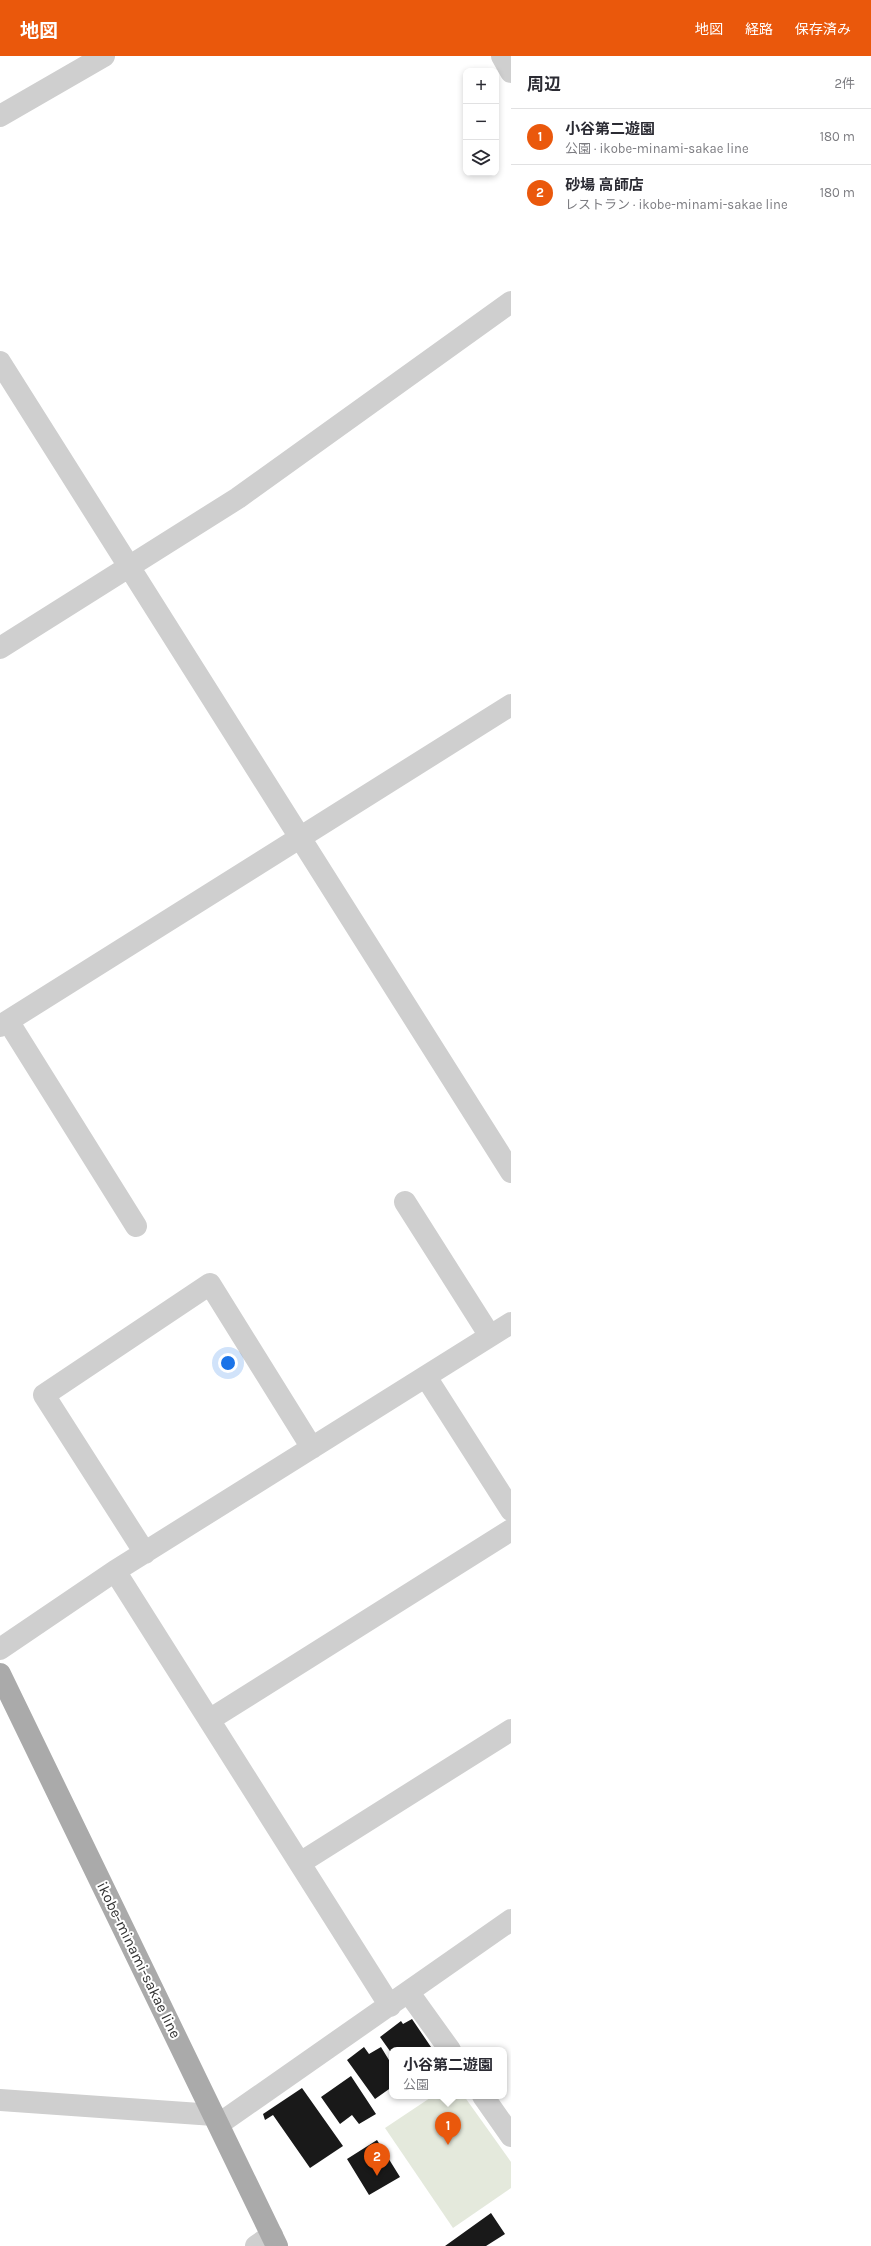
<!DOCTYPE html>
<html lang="ja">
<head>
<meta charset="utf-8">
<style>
  :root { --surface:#fff; --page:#f2f2f3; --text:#2b2b33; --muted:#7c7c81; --line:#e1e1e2; --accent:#ea580c }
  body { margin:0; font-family:Karla,"Noto Sans JP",sans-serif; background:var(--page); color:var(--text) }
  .controls { position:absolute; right:12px; top:12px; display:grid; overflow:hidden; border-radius:8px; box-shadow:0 2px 6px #0003 }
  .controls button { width:36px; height:36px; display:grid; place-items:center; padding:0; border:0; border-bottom:1px solid var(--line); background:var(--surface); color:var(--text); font:20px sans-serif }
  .you { position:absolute; left:228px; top:1307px; width:14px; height:14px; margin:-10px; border:3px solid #fff; border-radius:50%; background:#1a73e8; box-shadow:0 0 0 6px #1a73e833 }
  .badge { display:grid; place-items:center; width:26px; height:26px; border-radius:50%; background:var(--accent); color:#fff; font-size:13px; font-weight:700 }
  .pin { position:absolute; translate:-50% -33px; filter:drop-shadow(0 1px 2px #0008) }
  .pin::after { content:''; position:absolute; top:21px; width:14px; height:12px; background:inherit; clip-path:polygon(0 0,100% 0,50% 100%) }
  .popup { position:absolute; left:389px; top:1991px; width:118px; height:52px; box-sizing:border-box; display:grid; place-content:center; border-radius:8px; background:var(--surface); filter:drop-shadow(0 1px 3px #0005); font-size:13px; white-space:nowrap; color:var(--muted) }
  .popup b { font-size:15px; color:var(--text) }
  .popup::after { content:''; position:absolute; left:50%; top:100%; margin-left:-8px; border:8px solid transparent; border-top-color:var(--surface) }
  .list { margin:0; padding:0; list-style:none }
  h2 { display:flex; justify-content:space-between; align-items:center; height:52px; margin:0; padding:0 16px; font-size:17px }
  h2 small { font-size:13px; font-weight:400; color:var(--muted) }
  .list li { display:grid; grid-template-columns:26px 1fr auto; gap:12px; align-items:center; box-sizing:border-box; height:56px; padding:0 16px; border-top:1px solid var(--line) }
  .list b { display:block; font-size:15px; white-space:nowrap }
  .list p { margin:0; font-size:13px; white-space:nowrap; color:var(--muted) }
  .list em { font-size:13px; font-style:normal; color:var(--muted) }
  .icon { flex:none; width:22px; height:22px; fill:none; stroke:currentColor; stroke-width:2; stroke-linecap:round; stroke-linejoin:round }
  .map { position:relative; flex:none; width:511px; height:2190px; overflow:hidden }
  header { display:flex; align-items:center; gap:24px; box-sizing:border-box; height:56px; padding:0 20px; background:var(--accent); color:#fff }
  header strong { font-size:19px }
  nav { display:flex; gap:22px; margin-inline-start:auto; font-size:14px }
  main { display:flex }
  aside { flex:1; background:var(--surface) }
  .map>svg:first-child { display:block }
  .green { fill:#e4e9dc }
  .building { fill:#191919 }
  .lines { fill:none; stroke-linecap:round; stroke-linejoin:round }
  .minor { stroke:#cfcfcf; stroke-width:22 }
  .major { stroke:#aaa; stroke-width:22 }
  .labels { text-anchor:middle; stroke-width:4; stroke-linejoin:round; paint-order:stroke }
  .street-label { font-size:15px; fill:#323232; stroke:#fff }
</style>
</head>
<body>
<header>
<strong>地図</strong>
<nav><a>地図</a><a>経路</a><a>保存済み</a></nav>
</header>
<main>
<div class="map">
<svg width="511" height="2190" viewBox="0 0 511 2190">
  <rect width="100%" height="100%" fill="#fff"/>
  <path class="green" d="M433 2040H464L511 2106V2132L453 2172 385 2072Z"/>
  <path class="building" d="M412 1963 431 1991 426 1994H392V1998L380 1981 401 1965 403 1968Z
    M364 1991 369 1998 381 1991 392 2009V2031L375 2043 347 2004Z
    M351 2020 376 2058 359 2068 352 2059 340 2068 321 2041Z
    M302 2032 343 2090 310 2112 273 2059 265 2064 263 2058Z
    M377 2084 400 2121 369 2139 347 2103Z
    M491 2157 505 2178 486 2190H445Z"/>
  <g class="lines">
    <path class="minor" d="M502 0 511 16
      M0 60 104 0
      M0 306 511 1116
      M0 592 238 442 511 246
      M8 965 136 1170
      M0 970 511 649
      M405 1146 490 1280
      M426 1321 511 1454
      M145 1497 44 1339 210 1228 312 1392
      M115 1515 390 1950
      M0 1593 115 1515 511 1267
      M209 1664 511 1474
      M300 1807 511 1674
      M409 1937 450 1994
      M483 2040 511 2080
      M0 2044 214 2059
      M219 2068 511 1864
      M256 2190 272 2179"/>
    <path class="major" d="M0 1618 277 2190"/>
  </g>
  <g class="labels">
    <g class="street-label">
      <text transform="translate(139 1904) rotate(64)" y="5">ikobe-minami-sakae line</text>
    </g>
  </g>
</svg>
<div class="controls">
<button>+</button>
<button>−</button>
<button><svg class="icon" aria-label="layers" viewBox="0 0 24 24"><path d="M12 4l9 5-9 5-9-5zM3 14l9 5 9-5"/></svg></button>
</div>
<div class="you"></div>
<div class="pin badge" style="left:448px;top:2089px">1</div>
<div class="popup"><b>小谷第二遊園</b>公園</div>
<div class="pin badge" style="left:377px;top:2120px">2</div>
</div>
<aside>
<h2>周辺<small>2件</small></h2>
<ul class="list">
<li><span class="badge">1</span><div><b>小谷第二遊園</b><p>公園 · ikobe-minami-sakae line</p></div><em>180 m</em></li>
<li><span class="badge">2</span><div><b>砂場 高師店</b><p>レストラン · ikobe-minami-sakae line</p></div><em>180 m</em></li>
</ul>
</aside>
</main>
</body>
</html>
